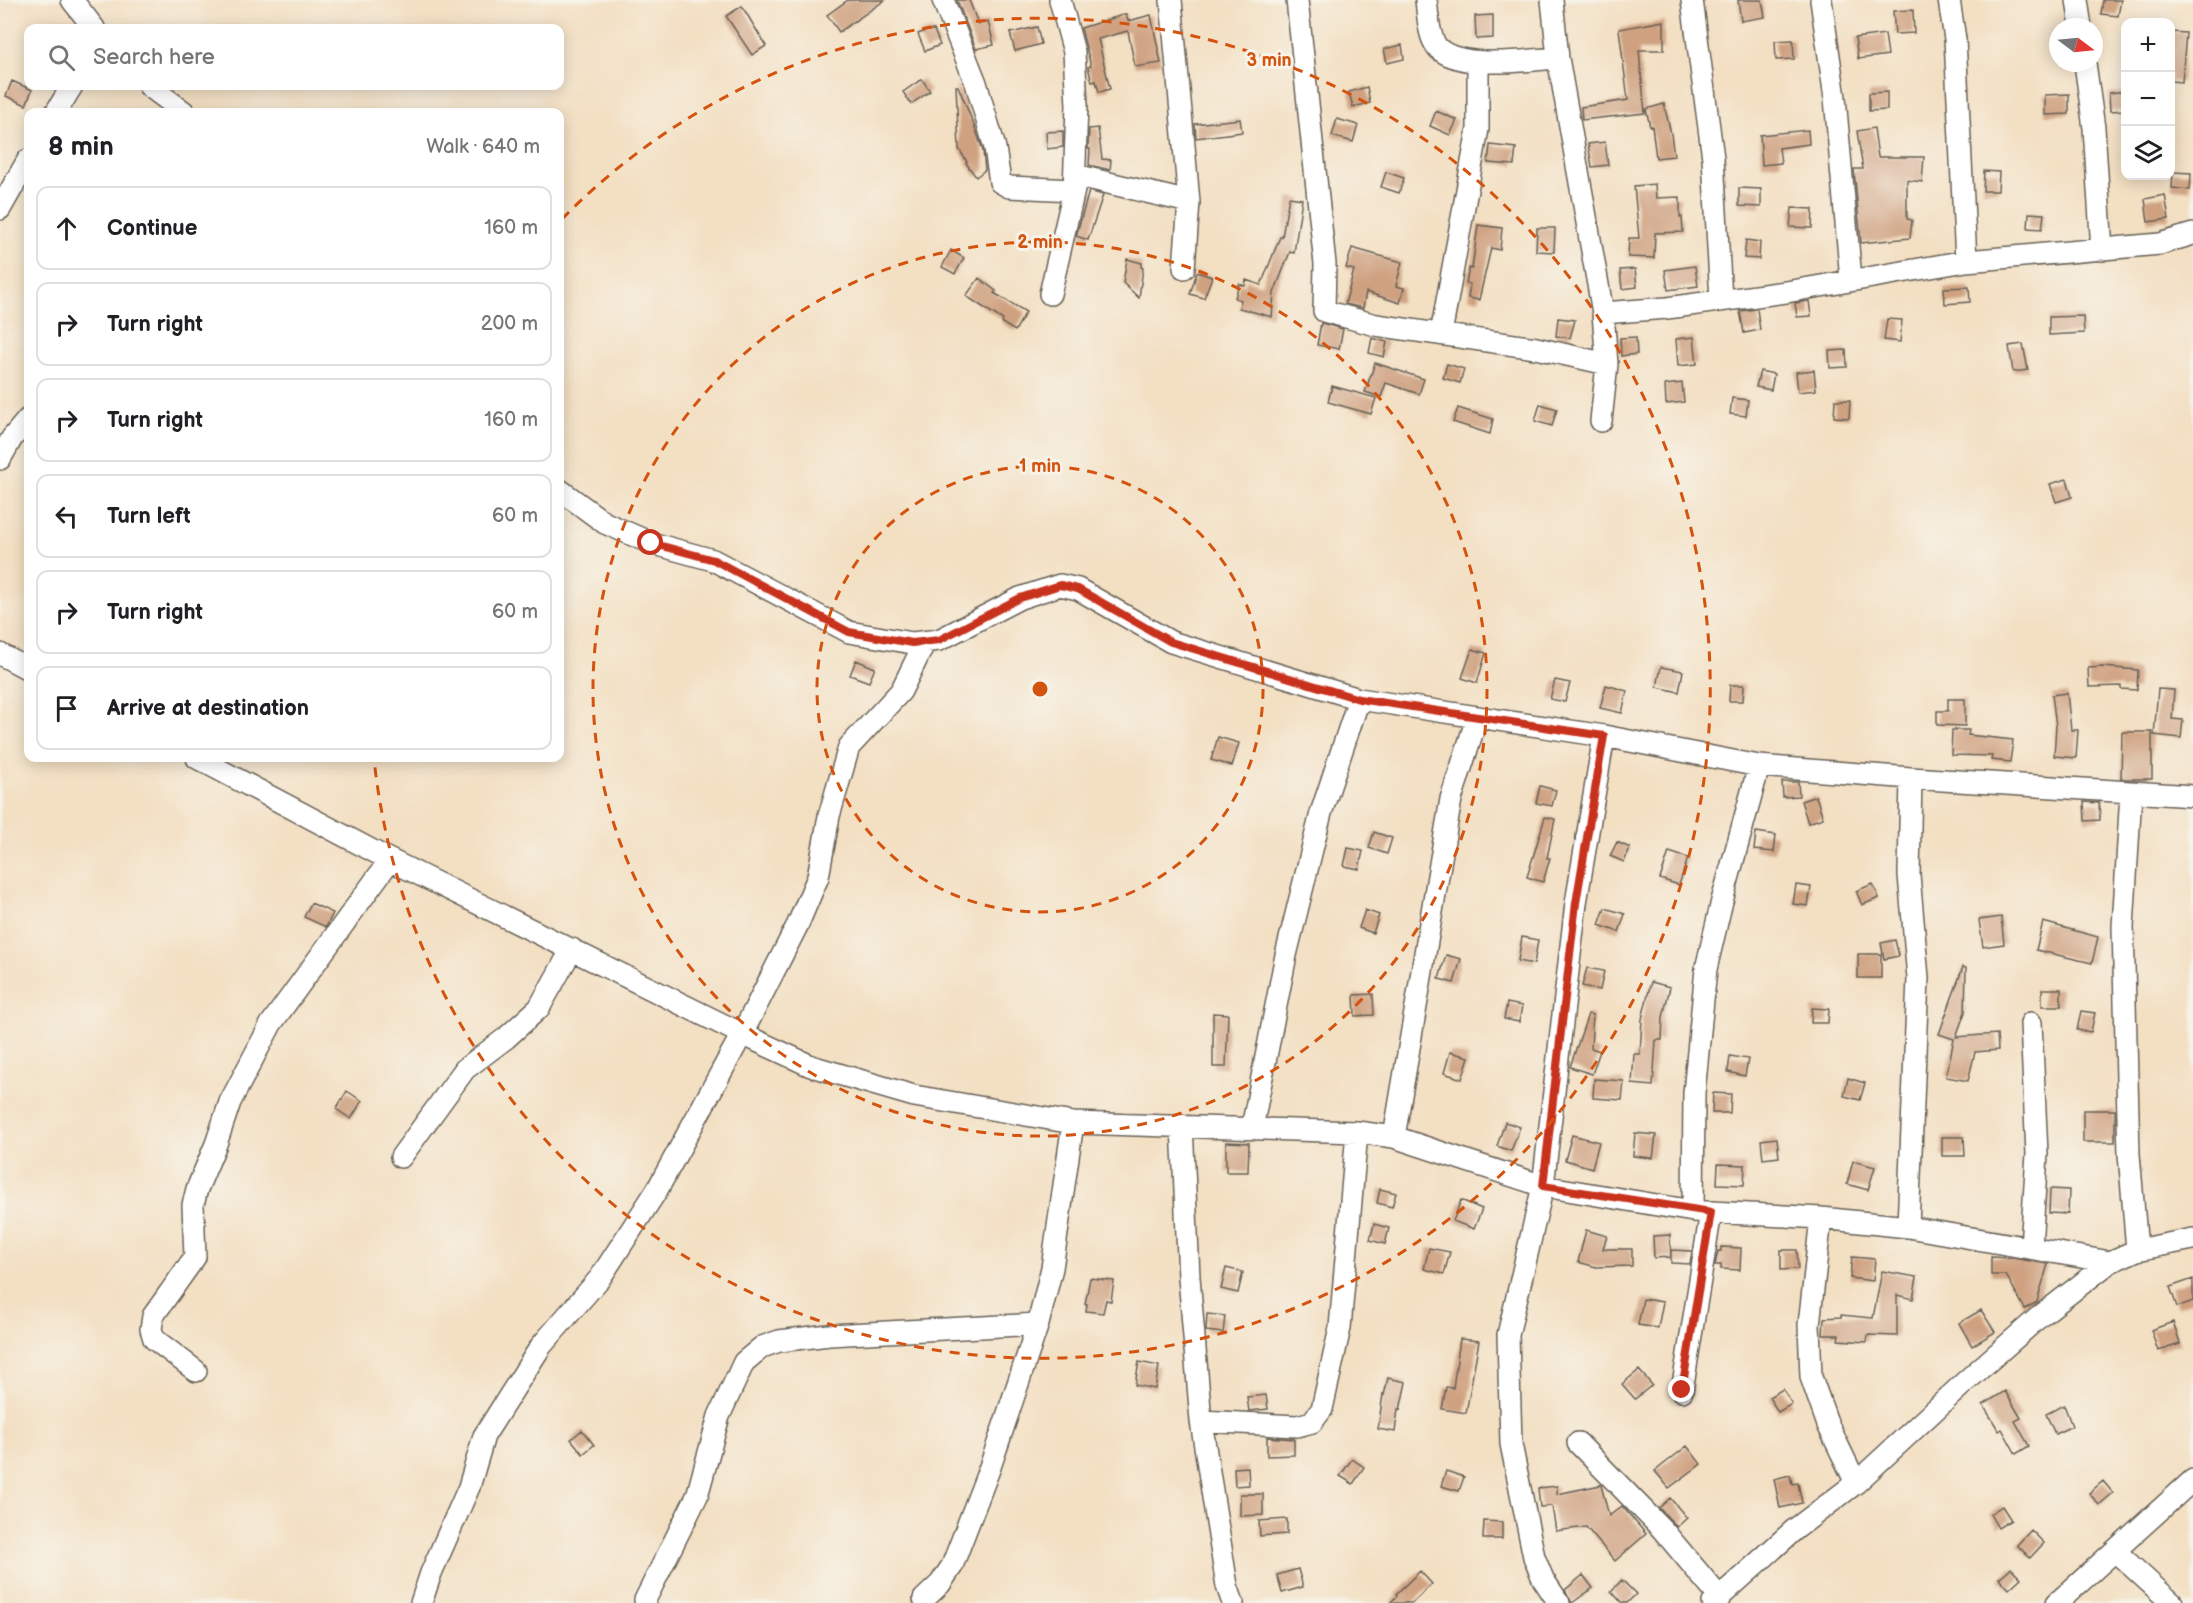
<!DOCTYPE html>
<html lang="en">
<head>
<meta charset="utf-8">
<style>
  :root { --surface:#fff; --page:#f2f2f2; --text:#202124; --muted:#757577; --line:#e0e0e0 }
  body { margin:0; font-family:"Balsamiq Sans",sans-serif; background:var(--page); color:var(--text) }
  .controls { position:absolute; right:18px; top:18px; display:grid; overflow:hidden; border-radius:12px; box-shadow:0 3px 15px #0003 }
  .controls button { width:54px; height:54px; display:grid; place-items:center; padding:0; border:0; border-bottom:2px solid var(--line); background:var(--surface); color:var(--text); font:30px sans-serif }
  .compass { position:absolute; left:2049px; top:18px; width:54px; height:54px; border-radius:50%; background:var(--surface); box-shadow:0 3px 15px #0003; rotate:106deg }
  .stop { position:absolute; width:18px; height:18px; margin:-14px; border:4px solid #c8321e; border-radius:50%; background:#fff }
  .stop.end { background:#c8321e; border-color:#fff; box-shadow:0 2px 6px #0008 }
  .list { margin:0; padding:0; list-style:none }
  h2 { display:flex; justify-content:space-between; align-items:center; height:78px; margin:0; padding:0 24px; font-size:26px }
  h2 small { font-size:20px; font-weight:400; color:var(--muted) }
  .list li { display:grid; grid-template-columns:39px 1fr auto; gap:18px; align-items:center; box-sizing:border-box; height:84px; margin:0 12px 12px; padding:0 12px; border:2px solid var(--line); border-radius:12px }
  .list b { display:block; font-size:22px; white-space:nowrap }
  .list em { font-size:20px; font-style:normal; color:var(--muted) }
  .icon { flex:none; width:33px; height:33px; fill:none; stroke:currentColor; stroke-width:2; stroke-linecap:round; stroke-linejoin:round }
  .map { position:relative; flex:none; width:2193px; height:1603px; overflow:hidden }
  .search { position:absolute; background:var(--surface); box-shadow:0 3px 15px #0003; left:24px; top:24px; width:540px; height:66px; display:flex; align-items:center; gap:15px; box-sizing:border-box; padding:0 21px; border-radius:12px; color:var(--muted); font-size:22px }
  .panel { position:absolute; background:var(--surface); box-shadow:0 3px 15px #0003; left:24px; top:108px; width:540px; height:654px; border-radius:12px }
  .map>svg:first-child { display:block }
  .building { fill:#cfa181 }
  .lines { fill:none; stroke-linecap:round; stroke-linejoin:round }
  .minor-casing { stroke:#676056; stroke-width:24 }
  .minor { stroke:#fff; stroke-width:21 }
  .route { stroke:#c8321e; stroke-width:8 }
  .ring { fill:none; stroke:#d4530e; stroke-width:3; stroke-dasharray:10 8 }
  .centre { fill:#d4530e; stroke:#f7f3e8; stroke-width:3 }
  .ring-label { font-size:18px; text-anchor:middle; font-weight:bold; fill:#d4530e; stroke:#f7f3e8; stroke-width:6; stroke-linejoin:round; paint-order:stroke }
</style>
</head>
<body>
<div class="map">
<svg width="2193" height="1603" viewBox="0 0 2193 1603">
  <rect width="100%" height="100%" fill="#f7f3e8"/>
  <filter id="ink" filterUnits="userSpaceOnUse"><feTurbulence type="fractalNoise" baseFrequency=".0167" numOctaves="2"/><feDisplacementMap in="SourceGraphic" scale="12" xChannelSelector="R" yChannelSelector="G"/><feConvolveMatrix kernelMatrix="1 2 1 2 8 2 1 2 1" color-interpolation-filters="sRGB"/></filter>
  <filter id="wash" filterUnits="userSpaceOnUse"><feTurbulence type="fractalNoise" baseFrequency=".008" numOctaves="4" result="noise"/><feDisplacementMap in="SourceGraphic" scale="24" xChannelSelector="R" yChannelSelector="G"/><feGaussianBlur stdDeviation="1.35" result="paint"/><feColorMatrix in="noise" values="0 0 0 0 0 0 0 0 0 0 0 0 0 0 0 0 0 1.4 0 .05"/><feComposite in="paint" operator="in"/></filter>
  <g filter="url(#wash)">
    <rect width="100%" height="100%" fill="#f3dfc2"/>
    <g id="blocks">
      <path class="building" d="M848 0H885L839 32 827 15Z
        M957 0H969L978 24 988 21 994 45 976 49Z
        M1738 0H1762L1765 17 1741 21Z
        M2103 0H2121L2118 16 2101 14Z
        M742 6 766 46 752 55 726 16Z
        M1913 10 1914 33 1895 34 1893 11Z
        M1126 14 1128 21 1151 15 1161 63 1135 67 1128 31 1098 39 1110 89 1099 92 1096 81 1092 82 1088 67 1091 66 1081 28Z
        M1493 15V38L1476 39 1475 16Z
        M1664 21V50H1639L1645 113 1582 120 1581 107 1628 100 1619 29Z
        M1037 27 1041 44 1015 51 1010 33Z
        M928 30H934L940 45 925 51 918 34Z
        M2170 32 2186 33 2182 82 2170 81Z
        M1885 34 1888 55 1858 59 1855 38Z
        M1793 40 1794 59 1776 60 1775 41Z
        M1402 45 1404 59 1387 63 1384 49Z
        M922 79 930 91 911 104 903 92Z
        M12 81 32 90 26 105 6 96Z
        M956 86H958L976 130 983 151 985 170 976 177 966 163 967 162 959 149Z
        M1367 87 1370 103 1353 107 1349 92Z
        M2126 91V110L2110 111 2109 93Z
        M1887 92V110L1869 111V93Z
        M2069 94V114L2045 115V95Z
        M1664 104 1671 134 1674 156 1656 158 1652 126 1650 127 1646 109Z
        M1436 111 1457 120 1450 135 1430 126Z
        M1240 119 1242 132 1196 138 1195 124Z
        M1337 119 1358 125 1353 142 1332 136Z
        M1098 128 1102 159 1111 160 1110 170 1089 165 1090 149H1088L1089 129Z
        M1874 128 1878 157H1924L1922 182 1907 180V219L1912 220 1910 238 1861 243 1854 169H1863L1857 131Z
        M1808 130 1809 144 1779 148 1781 163 1762 165 1760 135Z
        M1063 131V147L1047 149 1046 132Z
        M1605 142 1608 165 1592 167 1588 144Z
        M1490 145 1516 148 1514 165 1488 163Z
        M1984 171 1999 172 1998 191H1983Z
        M1386 172 1404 178 1399 193 1381 187Z
        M2173 172 2191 173 2190 190 2172 188Z
        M1655 184 1656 198 1680 197V217H1682L1683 232 1655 233 1654 258 1628 257 1629 238H1639L1634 186Z
        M1739 188 1761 189V207L1739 206Z
        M1089 191 1103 195 1088 240 1076 236Z
        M2165 195 2169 219 2148 222 2145 199Z
        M1289 197 1302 199 1294 253 1290 252 1274 293 1272 317 1239 308 1241 300 1235 298 1239 284 1245 286 1246 280 1261 285 1280 237H1282Z
        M1792 208 1813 209 1812 228 1790 227Z
        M2029 213 2044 214 2042 229 2028 228Z
        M1478 225 1502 228 1500 250 1491 248 1479 300 1468 298 1470 284 1466 283 1469 268 1472 269Z
        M1537 228H1555L1554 252 1536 251Z
        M1746 240 1760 242 1759 259 1744 258Z
        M1352 248 1402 262 1396 286 1404 288 1400 303 1366 292 1363 308 1345 304 1354 270 1346 268Z
        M951 250 964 258 955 274 942 267Z
        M1127 259 1142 263 1141 267 1143 268 1139 298 1123 283Z
        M1695 266 1698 286 1668 290 1665 270Z
        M1635 269 1637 287 1622 289 1620 270Z
        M1197 272 1212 277 1204 298 1190 294Z
        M979 278 996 291 994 293 1026 312 1015 331 1002 323 1003 320 966 296Z
        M1969 287 1970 302 1945 304 1944 288Z
        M1809 301 1811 316 1797 317 1795 303Z
        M1757 309 1760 330 1744 333 1740 311Z
        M2083 316 2084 333 2049 335V317Z
        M1558 318 1575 320 1570 338 1556 336Z
        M1887 319 1902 320 1900 342 1884 340Z
        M1321 323 1343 329 1339 349 1317 345Z
        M1636 337 1637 354 1621 356 1620 338Z
        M1694 337 1697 364 1678 366 1676 339Z
        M1372 338 1387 342 1384 357 1369 353Z
        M2023 344 2028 370 2013 372 2009 346Z
        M1846 350 1847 367 1830 368 1829 351Z
        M1375 363 1424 379 1419 394 1386 383 1381 397 1365 392Z
        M1447 364 1464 369 1460 383 1443 378Z
        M1814 370 1816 390 1798 392 1796 372Z
        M1760 371 1774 374 1771 390 1756 387Z
        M1682 383 1684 402 1666 404 1665 385Z
        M1332 386 1376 398 1371 414 1328 402Z
        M1732 398 1748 400 1746 416 1730 414Z
        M1835 400H1850L1849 418 1834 417Z
        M1540 404 1557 409 1552 426 1535 421Z
        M1458 408 1493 419 1490 434 1453 422Z
        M2067 479 2072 497 2056 502 2050 484Z
        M1472 649 1486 653 1477 683 1462 678Z
        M856 660 875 668 869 682 850 675Z
        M1661 667 1683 671 1679 692 1657 687Z
        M2103 667 2138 670 2137 690 2121 689V686L2089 687 2088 668Z
        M1555 680 1570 683 1565 702 1550 699Z
        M1606 685 1627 691 1622 713 1600 708Z
        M1730 685H1744L1743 701H1729Z
        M2158 689 2174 690 2172 719 2183 720 2181 738 2154 735Z
        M2067 693 2071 730H2078L2076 758 2054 756 2056 726 2052 695Z
        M1948 699H1965V726L1937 725V711H1948Z
        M1952 730H1969L1968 735 2013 740 2010 762 1991 760 1992 756 1951 755Z
        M2122 732H2152V779H2121Z
        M1218 737 1239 743 1232 766 1211 760Z
        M1782 782H1798L1799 796 1783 797Z
        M1540 786 1556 790 1552 806 1536 803Z
        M1816 796 1823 818 1808 823 1801 801Z
        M2084 802 2099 803 2100 820 2085 821Z
        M1545 817 1555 819 1547 858H1550L1543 882 1527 877Z
        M1374 832 1392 838 1387 854 1369 848Z
        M1756 832 1776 835 1774 852 1754 850Z
        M1617 842 1630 848 1624 862 1610 856Z
        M1348 848 1363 851 1359 869 1344 866Z
        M1669 852 1688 858 1679 885 1660 879Z
        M1873 884 1879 898 1862 905 1856 891Z
        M1796 885 1811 887 1808 906 1793 904Z
        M311 903 333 913 326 927 304 917Z
        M1605 908 1625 914 1619 932 1599 925Z
        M1365 910 1379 915 1373 933 1359 928Z
        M2001 917 2004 944 1983 947 1979 920Z
        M2043 922 2098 937 2092 963 2036 950Z
        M1522 937 1538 940 1534 964 1518 961Z
        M1895 940 1899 956 1884 959 1881 943Z
        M1858 954H1881V978H1858Z
        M1446 955 1461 959 1454 983 1439 979Z
        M1963 967 1966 968 1965 1012 1956 1037 1997 1034 1998 1050 1975 1052 1968 1081 1946 1077 1954 1039 1939 1034Z
        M1587 968 1604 971 1600 990 1582 986Z
        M1651 982 1670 987 1663 1017 1662 1040H1656L1653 1086 1632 1084 1634 1054H1640L1642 1019Z
        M2042 989H2061V1006H2042Z
        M1373 994 1374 1015 1355 1016 1354 995Z
        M1507 1003 1522 1006 1519 1022 1504 1019Z
        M1812 1008 1829 1009 1828 1023H1811Z
        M2081 1011 2095 1013 2091 1032 2077 1030Z
        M1213 1013 1228 1014 1226 1067H1213Z
        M1588 1014 1593 1015 1591 1048 1600 1051 1592 1074 1570 1067Z
        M1450 1052 1469 1057 1462 1079 1444 1073Z
        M1730 1056 1748 1059 1745 1076 1728 1072Z
        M1848 1078 1865 1083 1860 1100 1844 1096Z
        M1594 1079 1624 1081 1622 1100 1593 1098Z
        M347 1091 362 1101 351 1119 336 1109Z
        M1713 1093 1731 1094 1730 1113H1712Z
        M2083 1110H2115V1142H2083Z
        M1505 1122 1520 1127 1511 1151 1497 1146Z
        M1635 1133 1656 1135 1653 1158 1633 1156Z
        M1572 1135 1599 1142 1592 1168 1565 1160Z
        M1942 1137H1964L1965 1156H1942Z
        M1777 1138 1779 1157 1763 1159 1761 1140Z
        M1226 1142 1249 1143 1248 1172H1226Z
        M1853 1161 1875 1167 1868 1190 1847 1184Z
        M1718 1164 1745 1165 1744 1185 1717 1184Z
        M1380 1189 1396 1193 1392 1207 1377 1203Z
        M2050 1189 2069 1190 2068 1214 2049 1213Z
        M1461 1200 1482 1209 1474 1229 1453 1221Z
        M1374 1224 1389 1228 1385 1244 1370 1240Z
        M1586 1230 1607 1236 1603 1249H1632V1266L1596 1267 1578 1262Z
        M1670 1235 1671 1257 1654 1258 1653 1236Z
        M1721 1247 1741 1248 1740 1270 1721 1269V1265H1715L1718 1251H1721Z
        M1429 1248 1450 1252 1444 1274 1424 1269Z
        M1671 1250 1692 1251 1690 1264 1671 1263Z
        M1781 1250H1797L1798 1269 1781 1270Z
        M1852 1257 1875 1259 1873 1281 1850 1278Z
        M1991 1257 2012 1258 2048 1264 2037 1302 2025 1309 2006 1275H1991Z
        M1226 1268 1243 1272 1238 1293 1221 1289Z
        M1882 1271 1917 1277 1913 1299 1897 1295V1336L1868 1335 1867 1342 1838 1340 1839 1335H1823L1824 1318 1841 1317V1315L1873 1318Z
        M1090 1278 1114 1281 1111 1301 1106 1300 1103 1313 1086 1311 1087 1304H1085Z
        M2193 1279V1301L2177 1307 2170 1287Z
        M1643 1299 1663 1302 1658 1328 1638 1325Z
        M1981 1310 1995 1332 1972 1346 1959 1323Z
        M1207 1314 1225 1316 1223 1333 1206 1331Z
        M2173 1322 2180 1344 2158 1351 2151 1330Z
        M1460 1339 1479 1341 1466 1413 1442 1409 1446 1387 1453 1388Z
        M1139 1362 1159 1366 1155 1389 1135 1385Z
        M1639 1370 1652 1385 1635 1399 1622 1384Z
        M1388 1378 1406 1382 1400 1410 1398 1409 1395 1432 1378 1429 1383 1394 1384 1395Z
        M1783 1389 1792 1404 1778 1412 1769 1397Z
        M2005 1391 2021 1418 2015 1421 2029 1446 2016 1454 2002 1429 1999 1431 1983 1405Z
        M1266 1395 1268 1409 1249 1411 1247 1397Z
        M2064 1405 2072 1426 2055 1434 2046 1414Z
        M582 1430 594 1445 583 1454 571 1439Z
        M1267 1437 1294 1439V1455L1267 1456Z
        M1687 1446 1701 1464 1669 1488 1655 1471Z
        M1352 1459 1364 1467 1353 1484 1340 1476Z
        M1248 1467 1249 1485 1235 1486 1234 1468Z
        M1446 1471 1464 1477 1459 1491 1441 1486Z
        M1790 1475 1792 1484 1798 1483 1802 1503 1780 1508 1774 1479Z
        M2103 1481 2113 1493 2099 1505 2089 1493Z
        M1601 1485 1609 1516 1622 1506 1646 1534 1615 1561 1586 1527 1556 1531 1552 1506 1540 1507 1538 1488 1557 1486V1494Z
        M1240 1494H1263V1515L1240 1516Z
        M1670 1498 1687 1518 1677 1527 1659 1508Z
        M2002 1506 2011 1520 1998 1528 1990 1514Z
        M1287 1519V1534L1260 1536 1259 1521Z
        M1484 1521 1502 1522V1539H1483Z
        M2031 1530 2044 1543 2030 1558 2017 1545Z
        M2011 1568 2021 1578 2009 1589 1999 1578Z
        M1298 1569 1303 1587 1282 1593 1277 1575Z
        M1420 1571 1432 1584 1412 1603H1390L1397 1596 1396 1594Z
        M1583 1575 1593 1588 1572 1603 1565 1590Z
        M1622 1580 1636 1594 1627 1603H1622L1611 1591Z"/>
    </g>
  </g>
  <g filter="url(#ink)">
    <use href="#blocks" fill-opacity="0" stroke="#676056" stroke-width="1.5"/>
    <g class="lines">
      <defs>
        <path id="minor" d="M72 0 94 28
          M943 0 976 83 995 148 1000 182 1009 187 1074 190
          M1171 0 1189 202 1184 268
          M1297 0 1325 264 1324 311 1376 325 1536 348 1607 364
          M1426 0C1428 14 1428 39 1439 49 1463 70 1528 60 1558 58
          M1552 0 1558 58 1603 313 1607 364 1601 421
          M1692 0 1713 158 1721 300
          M1821 0 1835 98 1851 280
          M1949 0 1955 39 1966 261
          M2077 0 2081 27
          M2085 63 2094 128 2102 250
          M149 86 184 112
          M56 112 72 86
          M1075 175 1189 202
          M0 209 28 160
          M1050 294 1074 190 1077 105 1074 52 1060 0
          M1603 313 1667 308 1786 292 1966 261 2160 244 2193 234
          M1441 334 1478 129V63
          M0 459 12 438 28 419
          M560 490 605 523 651 543 713 560 849 632 912 643 939 640 1020 598 1060 585 1078 589 1171 642 1359 699 1604 736 1759 766 1911 778 2193 796
          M0 654 28 669
          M197 758 390 860 742 1034 811 1066 914 1096 1073 1123 1357 1132 1394 1137 1543 1186 1693 1211 1821 1218 1908 1227 2110 1262 2137 1250 2193 1239
          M2131 793 2123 927 2129 1154 2137 1250
          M2031 1023 2037 1154 2031 1247
          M1182 1125 1189 1277 1201 1421 1227 1586 1233 1603
          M1252 1128 1286 955 1321 813 1359 699
          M1394 1137 1451 799 1477 718
          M401 1157 465 1069 506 1038 539 1008 572 949
          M1693 1211 1694 1093 1706 969 1722 901 1759 766
          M1821 1218 1809 1325 1811 1377 1828 1425 1856 1483
          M1908 1227 1918 978 1909 875 1911 778
          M196 1371 154 1339 151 1329 153 1316 195 1257 193 1205 197 1189 216 1144 230 1102 271 1024 390 860
          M1682 1391 1711 1212
          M1201 1421 1297 1426 1312 1422 1322 1409 1340 1328 1357 1132
          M1578 1443 1662 1529 1720 1598
          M2115 1551 2172 1603
          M924 1599 940 1584 952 1566 990 1467 1038 1324 1052 1268 1073 1123
          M645 1600 697 1496 719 1416 744 1362 762 1347 779 1341 829 1335 1038 1324
          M421 1603 431 1573 469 1487 484 1436 541 1346 600 1278 657 1190 742 1034 798 924 818 877 829 816 849 747 901 691 925 642
          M1559 1603 1543 1579 1534 1557 1511 1444 1508 1335 1543 1186 1576 903 1604 736
          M1713 1603 1794 1530 1856 1483 1965 1382 2039 1317 2110 1262
          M2057 1603 2193 1480"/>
      </defs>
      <use href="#minor" class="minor-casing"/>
      <use href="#minor" class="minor"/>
    </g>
  </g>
  <g class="lines" filter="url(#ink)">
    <path class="route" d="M651 543 714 560 849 632 912 643 939 640 1020 598 1060 585 1078 589 1171 642 1359 699 1604 736 1576 903 1543 1186 1711 1212 1682 1390"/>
  </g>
  <g class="ring">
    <circle cx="1040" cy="689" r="223"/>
    <circle cx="1040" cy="689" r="447"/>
    <path d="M562 219A670 670 0 1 1 374 759"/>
  </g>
  <circle cx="1040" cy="689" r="9" class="centre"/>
  <g class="ring-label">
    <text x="1269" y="66">3 min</text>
    <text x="1040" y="248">2 min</text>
    <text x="1040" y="472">1 min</text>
  </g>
</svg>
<div class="controls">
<button>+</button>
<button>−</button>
<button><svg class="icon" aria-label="layers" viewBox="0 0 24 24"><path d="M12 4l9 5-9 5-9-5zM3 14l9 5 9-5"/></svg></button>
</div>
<svg class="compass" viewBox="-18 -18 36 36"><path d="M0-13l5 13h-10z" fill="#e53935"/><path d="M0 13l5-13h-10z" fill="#757577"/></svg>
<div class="stop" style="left:651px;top:543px"></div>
<div class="stop end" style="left:1682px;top:1390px"></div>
<div class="search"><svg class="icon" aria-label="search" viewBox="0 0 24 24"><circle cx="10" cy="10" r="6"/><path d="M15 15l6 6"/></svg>Search here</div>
<section class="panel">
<h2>8 min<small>Walk · 640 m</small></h2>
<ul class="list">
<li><svg class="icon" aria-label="ahead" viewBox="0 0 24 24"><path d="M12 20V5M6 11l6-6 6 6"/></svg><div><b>Continue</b></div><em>160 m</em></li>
<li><svg class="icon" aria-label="right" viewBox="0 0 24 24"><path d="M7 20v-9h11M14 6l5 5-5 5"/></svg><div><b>Turn right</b></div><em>200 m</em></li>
<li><svg class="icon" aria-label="right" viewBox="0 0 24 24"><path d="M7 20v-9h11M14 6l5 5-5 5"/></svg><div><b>Turn right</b></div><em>160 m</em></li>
<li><svg class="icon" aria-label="left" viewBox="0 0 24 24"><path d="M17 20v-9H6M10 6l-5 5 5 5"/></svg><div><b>Turn left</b></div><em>60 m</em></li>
<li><svg class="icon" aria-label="right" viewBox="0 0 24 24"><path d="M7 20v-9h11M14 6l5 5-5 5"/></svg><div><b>Turn right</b></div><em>60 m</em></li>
<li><svg class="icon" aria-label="arrive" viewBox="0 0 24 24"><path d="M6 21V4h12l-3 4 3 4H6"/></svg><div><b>Arrive at destination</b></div></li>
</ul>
</section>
</div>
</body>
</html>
